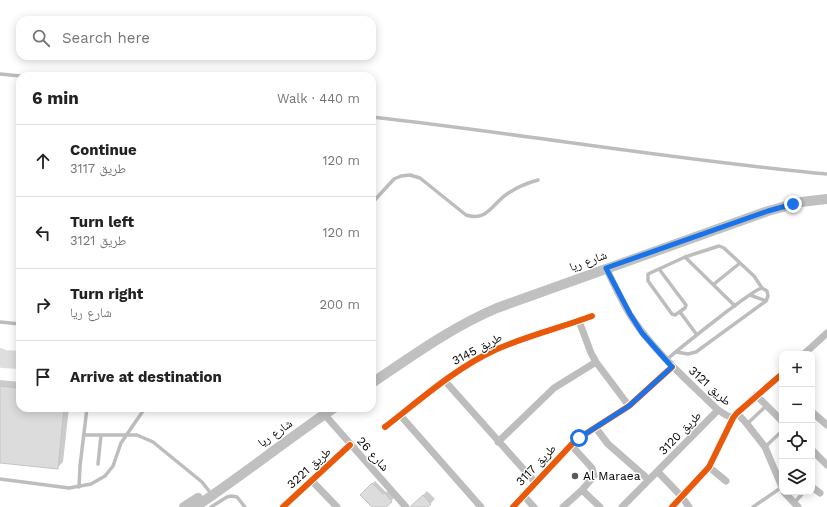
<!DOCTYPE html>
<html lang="en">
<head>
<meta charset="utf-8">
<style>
  :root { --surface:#fff; --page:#f2f2f2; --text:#222; --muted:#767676; --line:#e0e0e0 }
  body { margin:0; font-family:"Work Sans","Noto Naskh Arabic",sans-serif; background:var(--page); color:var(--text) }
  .controls { position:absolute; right:12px; bottom:12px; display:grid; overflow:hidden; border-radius:8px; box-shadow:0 2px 10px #0003 }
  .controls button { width:36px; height:36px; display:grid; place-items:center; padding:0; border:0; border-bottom:1px solid var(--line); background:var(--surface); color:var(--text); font:20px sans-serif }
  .stop { position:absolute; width:12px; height:12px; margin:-9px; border:3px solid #1a73e8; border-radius:50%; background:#fff }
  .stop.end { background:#1a73e8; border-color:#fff; box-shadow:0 1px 4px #0008 }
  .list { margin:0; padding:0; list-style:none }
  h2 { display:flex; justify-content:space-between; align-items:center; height:52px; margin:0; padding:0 16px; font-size:17px }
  h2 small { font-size:13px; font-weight:400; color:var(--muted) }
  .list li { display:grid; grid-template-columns:26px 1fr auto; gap:12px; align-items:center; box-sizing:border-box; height:72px; padding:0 16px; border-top:1px solid var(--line) }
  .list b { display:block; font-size:15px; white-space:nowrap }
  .list p { margin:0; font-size:13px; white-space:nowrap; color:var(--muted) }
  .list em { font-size:13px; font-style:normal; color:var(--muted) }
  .icon { flex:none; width:22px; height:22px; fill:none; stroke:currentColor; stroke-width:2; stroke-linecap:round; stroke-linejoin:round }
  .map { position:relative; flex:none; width:827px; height:507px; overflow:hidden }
  .search { position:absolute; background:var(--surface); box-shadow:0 2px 10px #0003; left:16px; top:16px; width:360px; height:44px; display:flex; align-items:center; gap:10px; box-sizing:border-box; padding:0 14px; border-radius:12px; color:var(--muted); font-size:15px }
  .panel { position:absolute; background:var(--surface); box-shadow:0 2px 10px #0003; left:16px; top:72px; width:360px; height:340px; border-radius:12px }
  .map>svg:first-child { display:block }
  .shadow { fill:#0003 }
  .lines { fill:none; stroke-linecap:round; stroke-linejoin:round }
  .taxiway { stroke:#dedede; stroke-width:18 }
  .building { fill:#dcdcdc; stroke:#c4c4c4 }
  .lane { stroke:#bdbdbd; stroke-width:3.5 }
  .street { stroke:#bdbdbd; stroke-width:7 }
  .secondary { stroke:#c0c0c0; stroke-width:10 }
  .cycleway-casing { stroke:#fff; stroke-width:8 }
  .cycleway { stroke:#e8590c; stroke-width:6 }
  .route { stroke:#1a73e8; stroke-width:5 }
  .poi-dot { fill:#595959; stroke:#fff; stroke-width:1.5 }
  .labels { text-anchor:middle; stroke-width:3; stroke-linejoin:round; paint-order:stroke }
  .street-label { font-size:12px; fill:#000; stroke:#fff }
  .poi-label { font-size:12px; fill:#000; stroke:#fff; text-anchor:start }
</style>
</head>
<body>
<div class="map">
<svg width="827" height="507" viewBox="0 0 827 507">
  <rect width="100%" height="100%" fill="#fff"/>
  <path class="shadow" d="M0 380 20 382V408H69L63 462 57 468 0 462Z
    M375 481 386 492 388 491 394 498 385 507H372L361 495Z
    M427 491 435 499 427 507H412Z"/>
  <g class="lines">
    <path class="taxiway" d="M0 357 3 359 20 360"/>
  </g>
  <path class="building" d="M0 386 20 388V408H64L58 469 0 463Z
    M372 483 383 494 385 493 392 502 386 507H372L360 495Z
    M423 495 431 504 428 507H411V506Z"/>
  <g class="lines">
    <path class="lane" d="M0 74 20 76
      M372 117C524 134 675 160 827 174
      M372 203 394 179 401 176 410 175 420 178 466 215C487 222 492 204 507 194 517 187 527 183 538 180
      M685 257 735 306
      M659 269 685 257 719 246 724 248 754 276 762 288
      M659 269 686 305 685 308 675 315 672 314 648 281V274Z
      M714 284 740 263
      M750 295 766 301
      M680 312 697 335
      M0 322 20 324
      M666 360C679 349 753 289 762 288L767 291 768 296 766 301 696 352 688 354 676 352
      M747 424 766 406
      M84 435H137L153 442 202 482 209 491
      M765 447 782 431
      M98 464 101 435
      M0 479 69 488 91 484 105 476 113 466 121 443 145 408
      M79 487 80 466 87 408
      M794 503 804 492
      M211 507 227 497 231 496 237 497 245 507
      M753 507 782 487"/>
    <path class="street" d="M606 268C614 284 621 300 630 315 649 344 673 367 697 390 709 401 718 413 733 418
      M579 321 591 353 596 362 629 406
      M804 354 827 333
      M445 381 535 482
      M756 395 782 421
      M812 412 827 425
      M737 413 747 424 765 447 782 487
      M324 414 406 507
      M400 415 481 507
      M385 427C420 400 454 369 495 350 526 336 560 328 592 316
      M595 427 608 444 649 480
      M498 442 554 388 596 362
      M812 450 827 465
      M709 467 726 481
      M658 472 682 497 689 507
      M312 481 337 507
      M812 487 820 493
      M582 490 600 507
      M784 492 798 507
      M523 495 534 507
      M283 507 350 445
      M513 507 571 445 579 438 629 406 672 367
      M563 507 582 490 594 476 592 468 571 445
      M622 507 718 410
      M672 507 709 467 733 418 737 413 782 374"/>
    <path class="secondary" d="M372 383C412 356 452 327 497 308L768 211 801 202 827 199
      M184 507 198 498
      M195 507C242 476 286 440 334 408"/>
    <defs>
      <path id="cycleway" d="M385 427C420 400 454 369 495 350 526 336 560 328 592 316
        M283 507 350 445
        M513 507 571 445 579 438 629 406 672 367
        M672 507 709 467 733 418 737 413 782 374"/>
    </defs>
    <use href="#cycleway" class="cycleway-casing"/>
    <use href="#cycleway" class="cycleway"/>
  </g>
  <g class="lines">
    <path class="route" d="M579 438 629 406 672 367 642 333 630 314 606 268 768 211 793 204"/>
  </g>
  <circle class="poi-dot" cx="575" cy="476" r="4"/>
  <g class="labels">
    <g class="street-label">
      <text transform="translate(588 261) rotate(-20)" y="4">شارع ريا</text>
      <text transform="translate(477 349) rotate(-28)" y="4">طريق 3145</text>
      <text transform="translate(710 386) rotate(42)" y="4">طريق 3121</text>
      <text transform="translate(275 433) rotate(-35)" y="4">شارع ريا</text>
      <text transform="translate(680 433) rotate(-46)" y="4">طريق 3120</text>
      <text transform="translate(373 454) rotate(48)" y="4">شارع 26</text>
      <text transform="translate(536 465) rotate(-46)" y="4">طريق 3117</text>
      <text transform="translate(309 468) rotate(-42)" y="4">طريق 3221</text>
    </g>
    <g class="poi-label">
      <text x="583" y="480">Al Maraea</text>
    </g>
  </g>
</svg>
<div class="controls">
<button>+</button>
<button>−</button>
<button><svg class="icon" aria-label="locate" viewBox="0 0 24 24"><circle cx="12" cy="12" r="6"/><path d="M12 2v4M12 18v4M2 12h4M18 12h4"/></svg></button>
<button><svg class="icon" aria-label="layers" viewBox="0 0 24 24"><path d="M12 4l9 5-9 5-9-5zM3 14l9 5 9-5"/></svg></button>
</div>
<div class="stop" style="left:579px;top:438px"></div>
<div class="stop end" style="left:793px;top:204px"></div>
<div class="search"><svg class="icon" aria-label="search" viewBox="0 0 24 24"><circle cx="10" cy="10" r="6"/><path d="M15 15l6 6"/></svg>Search here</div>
<section class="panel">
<h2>6 min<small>Walk · 440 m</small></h2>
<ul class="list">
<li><svg class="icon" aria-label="ahead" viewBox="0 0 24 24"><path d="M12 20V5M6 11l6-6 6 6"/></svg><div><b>Continue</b><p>طريق 3117</p></div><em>120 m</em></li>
<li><svg class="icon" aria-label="left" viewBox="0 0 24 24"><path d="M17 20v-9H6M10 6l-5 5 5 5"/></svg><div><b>Turn left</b><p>طريق 3121</p></div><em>120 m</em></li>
<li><svg class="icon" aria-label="right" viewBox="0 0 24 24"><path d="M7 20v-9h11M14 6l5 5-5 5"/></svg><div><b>Turn right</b><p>شارع ريا</p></div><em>200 m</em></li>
<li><svg class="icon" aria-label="arrive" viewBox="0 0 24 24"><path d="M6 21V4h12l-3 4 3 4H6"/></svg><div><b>Arrive at destination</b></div></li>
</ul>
</section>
</div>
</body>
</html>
